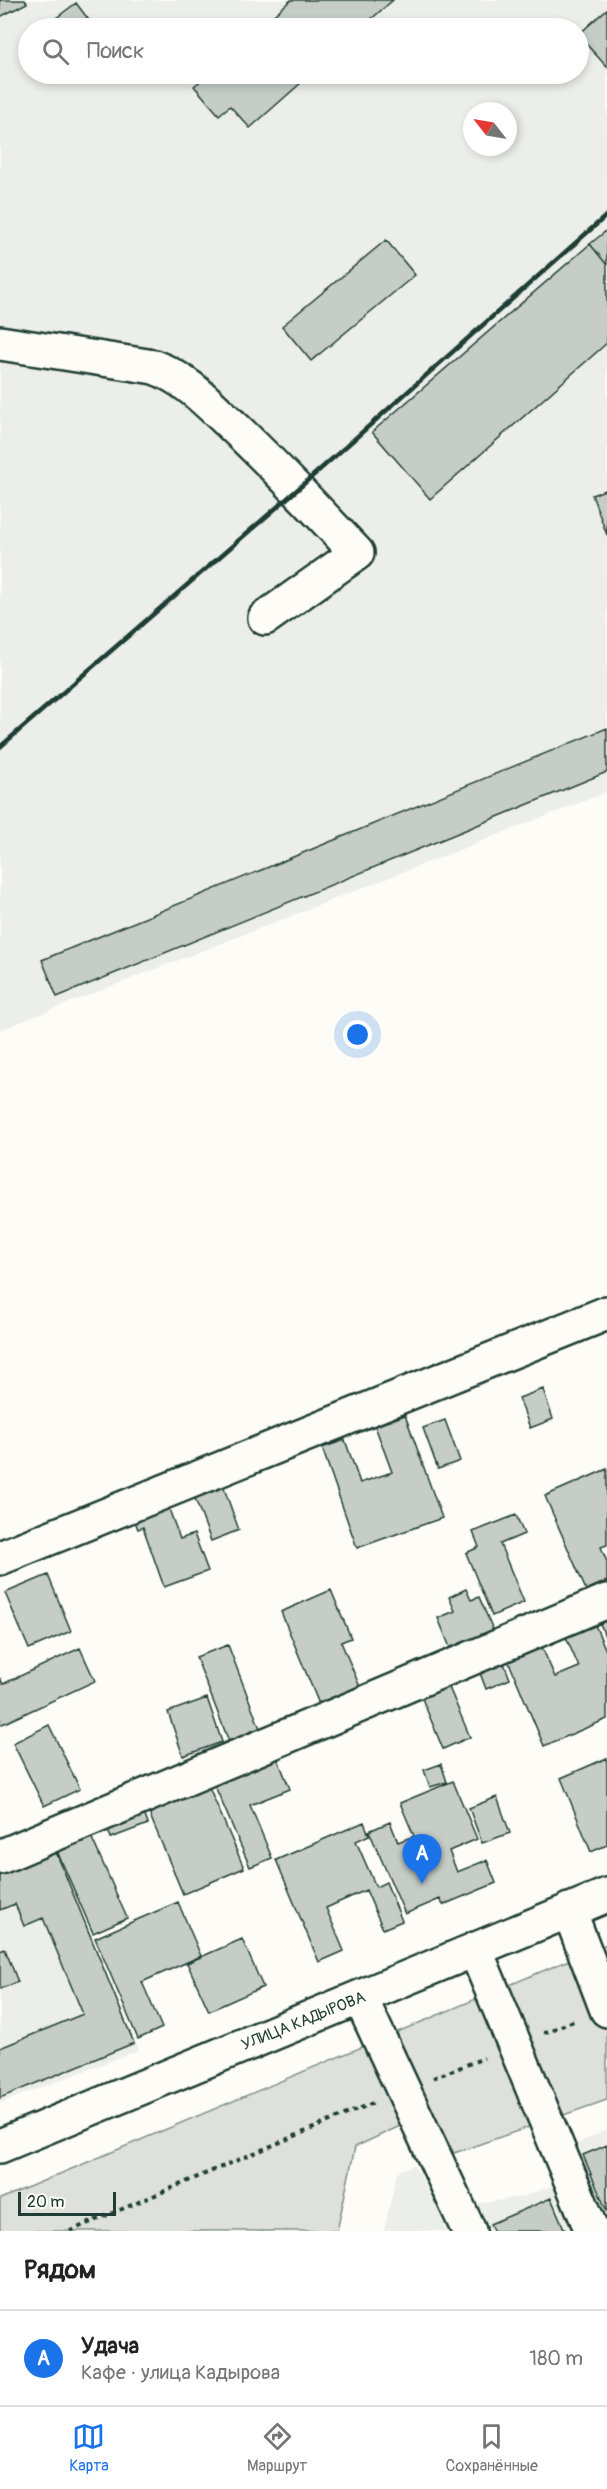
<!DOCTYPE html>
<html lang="ru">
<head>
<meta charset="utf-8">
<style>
  :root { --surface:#fff; --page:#f2f2f2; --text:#222; --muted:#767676; --line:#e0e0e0; --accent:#1a73e8 }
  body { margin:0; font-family:Pangolin,sans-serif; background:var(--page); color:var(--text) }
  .compass { position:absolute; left:463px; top:102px; width:54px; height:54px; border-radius:50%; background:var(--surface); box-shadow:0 3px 9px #0003; rotate:301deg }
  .scale { position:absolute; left:18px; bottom:15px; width:98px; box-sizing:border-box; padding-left:6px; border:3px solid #1f3d34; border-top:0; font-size:16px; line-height:21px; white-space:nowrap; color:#1f3d34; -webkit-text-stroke:4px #fdfcf7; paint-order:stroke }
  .you { position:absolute; left:358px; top:1035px; width:21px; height:21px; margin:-15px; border:4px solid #fff; border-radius:50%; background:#1a73e8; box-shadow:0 0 0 9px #1a73e833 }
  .badge { display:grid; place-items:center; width:39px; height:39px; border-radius:50%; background:var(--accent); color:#fff; font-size:20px; font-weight:700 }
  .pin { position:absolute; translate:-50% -50px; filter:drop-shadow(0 2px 3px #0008) }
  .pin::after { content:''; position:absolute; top:32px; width:21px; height:18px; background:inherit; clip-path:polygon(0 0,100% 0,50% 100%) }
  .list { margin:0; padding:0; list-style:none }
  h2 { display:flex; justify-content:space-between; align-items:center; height:78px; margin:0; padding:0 24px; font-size:26px }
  h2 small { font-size:20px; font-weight:400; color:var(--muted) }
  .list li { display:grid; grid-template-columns:39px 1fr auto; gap:18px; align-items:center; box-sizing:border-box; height:96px; padding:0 24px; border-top:2px solid var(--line) }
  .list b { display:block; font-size:22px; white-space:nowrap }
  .list p { margin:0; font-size:20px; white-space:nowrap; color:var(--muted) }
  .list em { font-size:20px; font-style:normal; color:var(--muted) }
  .icon { flex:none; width:33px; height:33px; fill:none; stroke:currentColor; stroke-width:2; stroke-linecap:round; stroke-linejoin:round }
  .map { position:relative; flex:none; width:607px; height:2231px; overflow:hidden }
  .search { position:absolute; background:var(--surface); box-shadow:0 3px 9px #0003; left:18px; right:18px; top:18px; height:66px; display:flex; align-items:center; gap:15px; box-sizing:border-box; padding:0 21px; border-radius:33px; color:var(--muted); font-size:22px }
  .sheet { height:174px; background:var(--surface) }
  nav { display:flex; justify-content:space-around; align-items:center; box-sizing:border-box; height:84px; border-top:2px solid var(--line); background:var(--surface); font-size:16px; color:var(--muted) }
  nav a { display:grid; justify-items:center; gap:3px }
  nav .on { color:var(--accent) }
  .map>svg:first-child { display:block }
  .built { fill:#eceee9; fill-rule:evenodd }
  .green { fill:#dde0db; stroke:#7e8e88; stroke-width:1.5 }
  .building { fill:#c6cdc7; stroke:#1f3d34; stroke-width:1.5 }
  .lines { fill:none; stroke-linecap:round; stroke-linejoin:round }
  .minor-casing { stroke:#1f3d34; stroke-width:38 }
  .path { stroke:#1f3d34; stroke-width:4; stroke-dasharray:4.5 4.5; stroke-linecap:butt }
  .minor { stroke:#fdfcf7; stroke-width:33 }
  .rail { stroke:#1f3d34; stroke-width:4.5 }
  .labels { text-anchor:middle; stroke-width:4.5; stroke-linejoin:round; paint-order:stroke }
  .street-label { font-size:16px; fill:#1f3d34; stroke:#fdfcf7 }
</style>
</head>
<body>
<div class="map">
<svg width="607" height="2231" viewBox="0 0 607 2231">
  <rect width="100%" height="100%" fill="#fdfcf7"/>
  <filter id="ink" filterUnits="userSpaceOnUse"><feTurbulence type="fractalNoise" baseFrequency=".0167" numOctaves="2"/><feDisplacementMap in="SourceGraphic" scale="12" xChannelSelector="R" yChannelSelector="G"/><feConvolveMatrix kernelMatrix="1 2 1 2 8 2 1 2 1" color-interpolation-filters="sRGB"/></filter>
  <g filter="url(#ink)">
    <path class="built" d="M0 0H607V792L0 1030ZM28 28H578V74H28ZM472 111H508V147H472Z
      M55 1847 139 2050 0 2103V1869Z
      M607 2130V2231H384L397 2172 414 2165 440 2209 522 2197 557 2184 541 2160Z"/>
    <path class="green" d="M607 1944V2100L454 2153 430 2112 355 2147 337 2231H0V2199Z"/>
    <path class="building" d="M0 0H25L27 3 0 17Z
      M291 0H393L361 28H259Z
      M76 3 92 24 87 28H43Z
      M607 9V67L578 35Z
      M28 40V56L21 46Z
      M209 74H311L250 128 230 106 219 115 194 86Z
      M607 230V265L590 244Z
      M386 240 415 275 311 361 282 326Z
      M590 244 607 265V343L430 499 372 432Z
      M607 489V535L592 495Z
      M607 728V772L57 997 42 960Z
      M543 1389 553 1419 530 1428 519 1398Z
      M405 1415 442 1518 357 1548 322 1448 345 1440 360 1483 392 1472 375 1426Z
      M445 1420 460 1461 438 1469 423 1428Z
      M607 1469V1545L601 1547 607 1562V1581L586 1590 545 1496Z
      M220 1477 239 1530 211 1541 191 1488Z
      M165 1498 180 1539 194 1534 208 1571 164 1587 143 1527 138 1529 131 1511Z
      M516 1515 524 1534 500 1544 524 1602 492 1616 466 1553 479 1547 473 1532Z
      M48 1575 71 1631 29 1649 5 1593Z
      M466 1589 471 1600 479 1597 494 1632 451 1650 438 1618 455 1611 449 1597Z
      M331 1590 351 1638 341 1642 360 1687 319 1704 281 1612Z
      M607 1614V1642L598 1618Z
      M592 1618 607 1653V1719L544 1746 505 1653 538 1638 555 1677 579 1667 563 1631Z
      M228 1645 261 1731 230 1744 196 1657Z
      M80 1648 95 1681 0 1725V1678L3 1684Z
      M501 1655 510 1679 486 1689 477 1665Z
      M448 1685 470 1737 443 1749 421 1696Z
      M207 1698 222 1742 183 1756 168 1712Z
      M49 1725 80 1789 44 1806 13 1743Z
      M274 1750 290 1789 250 1805 272 1858 250 1867 211 1777Z
      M607 1758V1845L591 1852 561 1778Z
      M441 1764 447 1782 430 1787 424 1770Z
      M206 1780 244 1868 183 1894 146 1806Z
      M453 1781 477 1839 449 1851 457 1872 487 1860 496 1883 443 1905 440 1899 405 1914 369 1831 390 1822 398 1842 414 1836 400 1803Z
      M497 1797 510 1833 482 1843 469 1808Z
      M141 1805 148 1824 111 1838 104 1819Z
      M364 1822 369 1835 356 1841 376 1887 386 1882 402 1921 383 1929 366 1890 326 1908 344 1951 319 1962 276 1860Z
      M87 1827 127 1918 93 1933 53 1842Z
      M56 1852 134 2043 0 2098V2048L83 2014 43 1918 24 1926 15 1904 0 1910V1875Z
      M178 1902 201 1956 142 1982 162 2028 138 2039 95 1938Z
      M242 1939 263 1987 209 2011 187 1963Z
      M5 1949 18 1982 0 1989V1951Z
      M607 2145V2212L583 2155Z
      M551 2198 565 2231H493L490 2224Z"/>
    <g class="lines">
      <defs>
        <path id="minor" d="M0 343 154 367C187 379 209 404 234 427 277 468 317 510 357 553L265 618
          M0 1558 607 1313
          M0 1857 607 1601
          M569 1910 607 2010
          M475 1949 592 2231
          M360 1997 469 2231
          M0 2146 607 1895"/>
      </defs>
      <use href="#minor" class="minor-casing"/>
      <path class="path" d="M544 2033 576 2020
        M433 2078 484 2058
        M70 2231 373 2103"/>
      <use href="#minor" class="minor"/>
      <path class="rail" d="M0 747 298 489 607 215"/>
    </g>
  </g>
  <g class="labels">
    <g class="street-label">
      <text transform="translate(303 2020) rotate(-22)" y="6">УЛИЦА КАДЫРОВА</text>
    </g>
  </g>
</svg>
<svg class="compass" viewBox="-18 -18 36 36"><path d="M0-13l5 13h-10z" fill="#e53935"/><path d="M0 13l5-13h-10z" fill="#767676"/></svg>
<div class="scale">20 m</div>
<div class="you"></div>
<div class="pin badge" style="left:422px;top:1884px">A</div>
<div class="search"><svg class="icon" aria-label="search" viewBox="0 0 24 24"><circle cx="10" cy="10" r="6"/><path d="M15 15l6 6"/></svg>Поиск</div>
</div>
<section class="sheet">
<h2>Рядом<small></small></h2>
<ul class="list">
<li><span class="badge">A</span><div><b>Удача</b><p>Кафе · улица Кадырова</p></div><em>180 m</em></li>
</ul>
</section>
<nav>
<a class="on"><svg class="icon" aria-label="map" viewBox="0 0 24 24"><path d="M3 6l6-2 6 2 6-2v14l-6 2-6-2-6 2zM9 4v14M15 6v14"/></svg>Карта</a>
<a><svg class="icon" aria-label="directions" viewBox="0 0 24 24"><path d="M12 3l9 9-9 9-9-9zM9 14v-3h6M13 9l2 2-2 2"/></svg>Маршрут</a>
<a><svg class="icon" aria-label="saved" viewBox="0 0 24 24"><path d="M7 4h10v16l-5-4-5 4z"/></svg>Сохранённые</a>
</nav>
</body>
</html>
